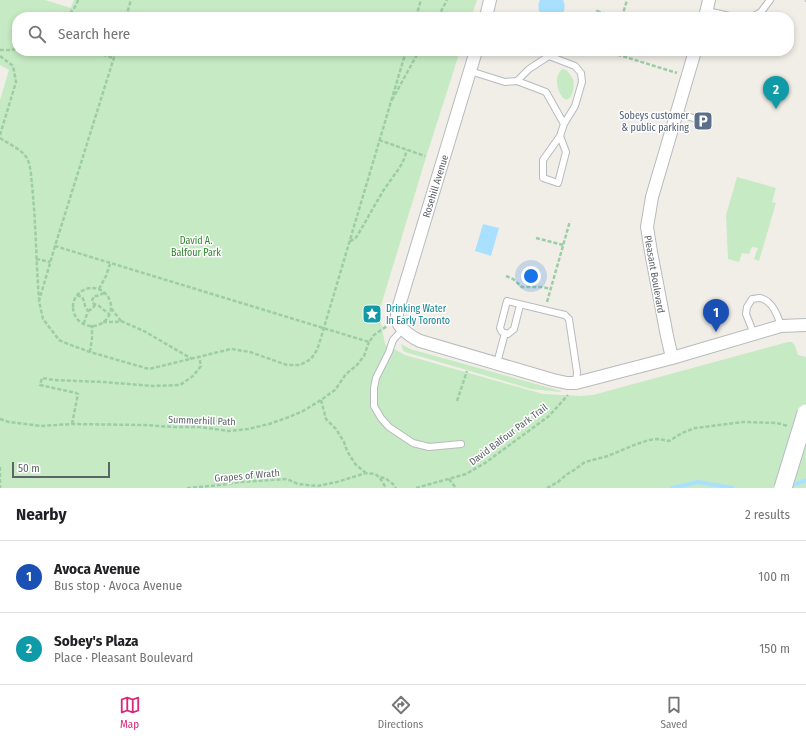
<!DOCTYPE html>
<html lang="en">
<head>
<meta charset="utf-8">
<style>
  :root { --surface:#fff; --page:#f6f6f6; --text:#202124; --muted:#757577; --line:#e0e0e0; --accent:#db2777 }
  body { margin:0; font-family:"Fira Sans Condensed",sans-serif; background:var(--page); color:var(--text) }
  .scale { position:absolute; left:12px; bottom:10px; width:98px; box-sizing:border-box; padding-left:4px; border:2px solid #5e6368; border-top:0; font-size:11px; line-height:14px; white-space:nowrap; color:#5e6368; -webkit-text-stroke:3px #fff; paint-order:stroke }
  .you { position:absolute; left:531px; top:276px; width:14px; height:14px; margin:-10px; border:3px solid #fff; border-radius:50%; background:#1a73e8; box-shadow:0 0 0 6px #1a73e833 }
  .badge { display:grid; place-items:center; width:26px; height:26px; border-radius:50%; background:var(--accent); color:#fff; font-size:13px; font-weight:700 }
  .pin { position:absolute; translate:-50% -33px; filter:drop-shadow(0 1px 2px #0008) }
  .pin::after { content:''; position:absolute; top:21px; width:14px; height:12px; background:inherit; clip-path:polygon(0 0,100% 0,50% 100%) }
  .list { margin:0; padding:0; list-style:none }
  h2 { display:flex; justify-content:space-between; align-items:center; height:52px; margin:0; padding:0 16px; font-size:17px }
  h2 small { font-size:13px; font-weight:400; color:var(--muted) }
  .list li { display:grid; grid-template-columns:26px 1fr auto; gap:12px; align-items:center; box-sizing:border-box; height:72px; padding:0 16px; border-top:1px solid var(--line) }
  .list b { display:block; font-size:15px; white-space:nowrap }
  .list p { margin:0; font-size:13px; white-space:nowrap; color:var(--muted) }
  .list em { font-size:13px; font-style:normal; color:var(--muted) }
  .icon { flex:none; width:22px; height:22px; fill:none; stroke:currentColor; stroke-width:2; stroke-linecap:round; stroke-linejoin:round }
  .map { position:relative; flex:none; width:806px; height:488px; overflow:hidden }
  .search { position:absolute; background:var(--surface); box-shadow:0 2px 6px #0003; left:12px; right:12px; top:12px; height:44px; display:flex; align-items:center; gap:10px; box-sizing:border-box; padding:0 14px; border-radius:16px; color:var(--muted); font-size:15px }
  .sheet { height:196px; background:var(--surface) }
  nav { display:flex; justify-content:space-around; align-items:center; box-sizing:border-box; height:56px; border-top:1px solid var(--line); background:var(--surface); font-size:11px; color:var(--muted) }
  nav a { display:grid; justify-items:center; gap:2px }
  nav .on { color:var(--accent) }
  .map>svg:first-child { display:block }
  .green { fill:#c6eac3 }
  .water { fill:#aae0ff }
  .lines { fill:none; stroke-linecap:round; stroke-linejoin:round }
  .stream { stroke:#aae0ff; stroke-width:4 }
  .lane-casing { stroke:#b7babe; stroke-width:8 }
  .street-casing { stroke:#b7babe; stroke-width:14 }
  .path { stroke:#9ccda7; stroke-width:2.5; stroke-dasharray:4 2; stroke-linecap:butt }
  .lane { stroke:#fff; stroke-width:6 }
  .street { stroke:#fff; stroke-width:12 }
  .tram { stroke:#b6b7b8; stroke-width:1 }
  .secondary-bridge-casing { stroke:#b8bcc1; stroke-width:19; stroke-linecap:butt }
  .secondary-bridge { stroke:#fff; stroke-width:17 }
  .labels { text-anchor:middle; stroke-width:3; stroke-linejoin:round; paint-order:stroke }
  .service-label { font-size:10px; fill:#4e5e75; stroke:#fff; text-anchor:end }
  .street-label { font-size:10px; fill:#5e6368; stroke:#fff }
  .park-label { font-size:10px; fill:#328530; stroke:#fff }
  .culture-label { font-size:10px; fill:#0d838f; stroke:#fff; text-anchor:start }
</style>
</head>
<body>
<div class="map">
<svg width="806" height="488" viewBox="0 0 806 488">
  <rect width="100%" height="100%" fill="#f1eee7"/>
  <path class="green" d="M0 0H45L71 8 74 0H477L471 17H17V51H460L427 154 379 312 385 344 405 355 543 394 581 396 593 395 788 342H792L795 346 798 355 806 357V488H0V100L9 70 0 65Z
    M562 69C567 69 570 74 573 79 574 83 574 87 573 91 566 112 556 89 557 80 557 76 559 72 562 69Z
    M737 177 776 188 772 202 776 203 759 261 754 259 758 248 752 247 749 254 742 253 739 262 728 259 726 215Z
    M401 344 410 349 561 391V392L531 389 405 352 403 350Z"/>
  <path class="water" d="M540 0H563C566 6 565 12 560 17H543C538 12 537 6 540 0Z
    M483 224 499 228 491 256 475 251Z"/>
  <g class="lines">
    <path class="stream" d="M788 487 806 480
      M672 488 698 482 733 488"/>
    <defs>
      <path id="lane" d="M707 11 734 17
        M752 17 761 12 770 0
        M470 71 505 82 517 81 529 69 549 56 575 66 581 73 582 82 575 106 564 124 560 136 566 152 558 183 543 178V160L560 136
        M517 81 546 92 564 124
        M677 113 703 121
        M520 305 514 329 508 334 502 332 500 328 507 301 565 315 569 319 577 372 576 383
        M403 329 393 340 389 352 376 378 374 388V406L381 418 389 427 413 443 429 447 461 444
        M754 334 746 314 747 307 752 299C755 299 757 298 759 298 772 299 778 316 781 326
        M497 363 505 333"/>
      <path id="street" d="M486 17 490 0
        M705 17 709 0
        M476 51 398 309C397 313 396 318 398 322 401 330 413 338 420 341L553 380 567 383H576L672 358 781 326 806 325
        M672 358 667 336 651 252 647 227 652 197 695 51"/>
    </defs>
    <use href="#lane" class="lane-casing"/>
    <use href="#street" class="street-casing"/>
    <path class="path" d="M65 17C71 13 76 7 78 0
      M126 17 131 0
      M416 17 421 0
      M438 17 447 0
      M595 17 597 11 616 17
      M622 17 627 0
      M0 50H12L17 48
      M91 51 113 58
      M116 51 55 246 369 342 374 335 387 326
      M606 51 677 73
      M0 56 13 66 16 82 0 135
      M392 100 419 51
      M0 138C9 144 21 149 27 158 31 166 31 177 32 185 36 223 36 261 39 299
      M379 140 425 156
      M536 238 563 245
      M350 241 355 239 360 231 383 191 400 167 404 159 407 150
      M55 246 39 301 43 319 59 340 68 344 90 352 149 369 231 349 250 352 287 365H300L311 359 317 350 320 341 406 51
      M36 259 50 262
      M506 276 513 279 522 287H542L551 289
      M73 307a19 19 0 1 1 38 0a19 19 0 1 1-38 0Z
      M99 289 106 276 110 264
      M104 293 97 296H94L92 301 94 304 99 306 109 314
      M77 295 82 297 84 301 85 306 88 311 84 323
      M547 302 570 221
      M88 311 92 309 95 305
      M121 321 144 331 192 359
      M103 322H116L121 321 111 308
      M90 352 92 338V325
      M321 400 326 419 336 429 344 442 347 451 356 465 366 473
      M457 401 467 371
      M0 419 9 422 41 426 72 424 144 425 174 427H200L229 431 248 429 269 424 289 417 303 411 321 400 335 390 346 374 357 365 364 356 369 342
      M72 424 78 394 76 393 40 385 42 378 54 380 104 382 153 386 180 385 193 376 201 366 199 357
      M0 467V488
      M380 478 386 488
      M449 479 456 488
      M187 488 221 485 239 482 287 479 298 484 317 486 337 482 366 473 375 474 379 477 385 478 393 484 396 488
      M416 488 466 474 485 463 549 416 568 395
      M547 488 558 482 566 475 574 470 585 462 608 456 634 445 649 440 658 439 669 441 682 433 695 428 743 422 777 423 788 426"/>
    <use href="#lane" class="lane"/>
    <use href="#street" class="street"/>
    <path class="tram" d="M805 0 806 2"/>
    <defs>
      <path id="secondary-bridge" d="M783 488 806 413"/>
    </defs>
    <use href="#secondary-bridge" class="secondary-bridge-casing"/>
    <use href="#secondary-bridge" class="secondary-bridge"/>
  </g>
  <defs>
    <symbol id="parking-square" viewBox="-11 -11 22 22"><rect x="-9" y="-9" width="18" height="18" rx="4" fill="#5c6f8a" stroke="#fff"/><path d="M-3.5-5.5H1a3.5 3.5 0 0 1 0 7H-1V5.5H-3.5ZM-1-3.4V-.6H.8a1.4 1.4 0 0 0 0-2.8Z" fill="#fff"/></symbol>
    <symbol id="sight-square" viewBox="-11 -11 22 22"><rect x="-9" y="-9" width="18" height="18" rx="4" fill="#0f9aa8" stroke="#fff"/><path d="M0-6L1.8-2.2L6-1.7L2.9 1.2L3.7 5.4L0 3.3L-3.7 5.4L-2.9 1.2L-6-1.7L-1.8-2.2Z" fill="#fff"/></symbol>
  </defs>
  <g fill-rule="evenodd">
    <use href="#parking-square" x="692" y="110" width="22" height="22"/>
    <use href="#sight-square" x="361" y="303" width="22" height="22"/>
  </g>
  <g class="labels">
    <g class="service-label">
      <text x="689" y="119">Sobeys customer<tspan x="689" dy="12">&amp; public parking</tspan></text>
    </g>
    <g class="street-label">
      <text transform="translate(435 186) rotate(-73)" y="4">Rosehill Avenue</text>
      <text transform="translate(655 274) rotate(80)" y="4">Pleasant Boulevard</text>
      <text transform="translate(202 420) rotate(2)" y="4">Summerhill Path</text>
      <text transform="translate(508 434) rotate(-37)" y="4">David Balfour Park Trail</text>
      <text transform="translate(247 475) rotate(-5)" y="4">Grapes of Wrath</text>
    </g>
    <g class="park-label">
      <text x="196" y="244">David A.<tspan x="196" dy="12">Balfour Park</tspan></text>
    </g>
    <g class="culture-label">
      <text x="386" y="312">Drinking Water<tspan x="386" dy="12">In Early Toronto</tspan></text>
    </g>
  </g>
</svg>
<div class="scale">50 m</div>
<div class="you"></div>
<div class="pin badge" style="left:716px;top:332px;background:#1a4fb4">1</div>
<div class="pin badge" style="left:776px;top:109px;background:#0f9aa8">2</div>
<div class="search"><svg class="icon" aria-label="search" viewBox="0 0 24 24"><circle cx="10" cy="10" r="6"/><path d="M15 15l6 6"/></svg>Search here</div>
</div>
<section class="sheet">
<h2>Nearby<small>2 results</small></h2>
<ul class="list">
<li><span class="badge" style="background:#1a4fb4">1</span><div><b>Avoca Avenue</b><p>Bus stop · Avoca Avenue</p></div><em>100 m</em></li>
<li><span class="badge" style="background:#0f9aa8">2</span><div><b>Sobey's Plaza</b><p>Place · Pleasant Boulevard</p></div><em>150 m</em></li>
</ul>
</section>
<nav>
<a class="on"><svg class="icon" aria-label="map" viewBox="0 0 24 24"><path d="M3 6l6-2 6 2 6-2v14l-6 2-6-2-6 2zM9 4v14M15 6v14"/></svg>Map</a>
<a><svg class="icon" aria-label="directions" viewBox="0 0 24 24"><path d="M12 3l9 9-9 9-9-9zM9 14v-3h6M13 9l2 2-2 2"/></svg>Directions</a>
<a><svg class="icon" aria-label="saved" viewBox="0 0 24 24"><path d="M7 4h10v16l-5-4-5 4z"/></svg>Saved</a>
</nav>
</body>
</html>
